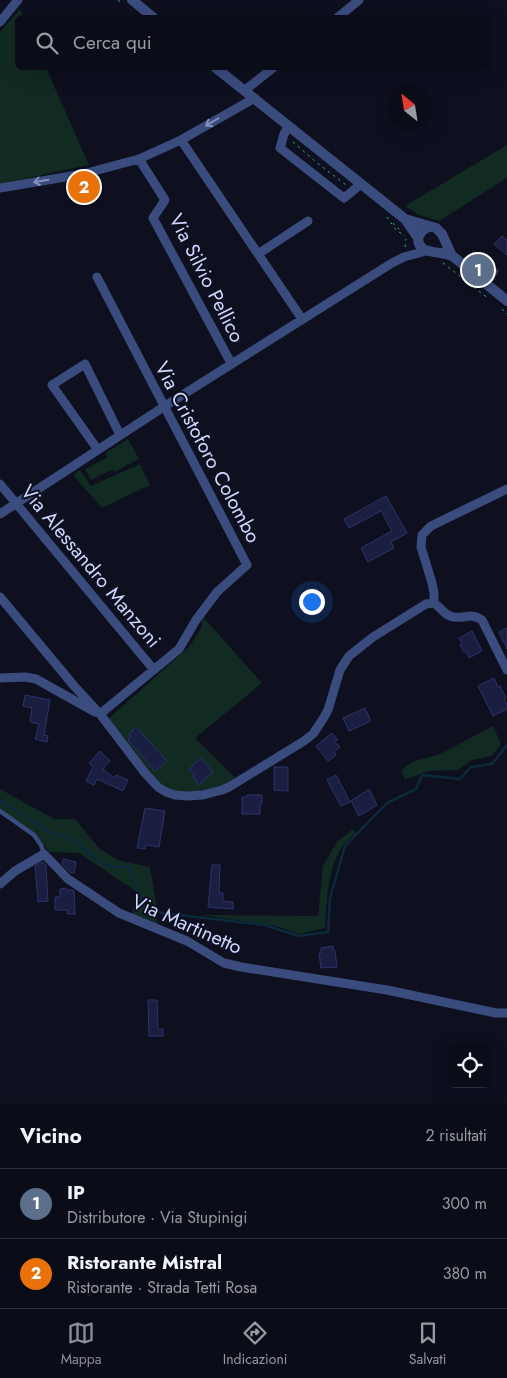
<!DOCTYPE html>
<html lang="it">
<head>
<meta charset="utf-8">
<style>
  :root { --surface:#0a0c18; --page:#131521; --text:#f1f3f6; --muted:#999ba2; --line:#2a2c37; --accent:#8c9099 }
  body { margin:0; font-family:Jost,sans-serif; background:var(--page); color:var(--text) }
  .controls { position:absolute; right:15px; bottom:15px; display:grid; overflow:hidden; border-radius:8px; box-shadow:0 5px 20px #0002 }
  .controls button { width:45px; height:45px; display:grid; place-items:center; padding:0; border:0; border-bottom:1px solid var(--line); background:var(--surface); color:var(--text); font:25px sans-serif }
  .compass { position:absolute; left:387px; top:85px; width:45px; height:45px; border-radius:50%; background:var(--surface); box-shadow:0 5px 20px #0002; rotate:330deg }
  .you { position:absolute; left:311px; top:601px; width:18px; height:18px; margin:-12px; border:4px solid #fff; border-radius:50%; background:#1a73e8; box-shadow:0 0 0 8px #1a73e833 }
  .badge { display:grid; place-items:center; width:32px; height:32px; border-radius:50%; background:var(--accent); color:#fff; font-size:16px; font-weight:700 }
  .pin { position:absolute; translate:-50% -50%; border:2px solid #fff; box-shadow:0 1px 5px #0006 }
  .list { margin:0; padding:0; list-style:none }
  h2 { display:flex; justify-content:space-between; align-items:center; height:65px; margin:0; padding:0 20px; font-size:21px }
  h2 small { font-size:16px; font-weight:400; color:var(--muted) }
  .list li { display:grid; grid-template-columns:32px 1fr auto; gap:15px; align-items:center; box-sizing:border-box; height:70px; padding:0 20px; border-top:1px solid var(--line) }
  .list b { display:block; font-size:19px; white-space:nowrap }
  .list p { margin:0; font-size:16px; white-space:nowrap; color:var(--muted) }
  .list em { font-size:16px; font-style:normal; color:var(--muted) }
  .icon { flex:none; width:28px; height:28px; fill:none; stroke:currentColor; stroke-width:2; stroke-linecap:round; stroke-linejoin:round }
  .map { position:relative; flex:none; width:507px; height:1103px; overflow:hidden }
  .search { position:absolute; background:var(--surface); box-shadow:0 5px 20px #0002; left:15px; right:15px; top:15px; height:55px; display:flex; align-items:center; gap:12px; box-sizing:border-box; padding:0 18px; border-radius:8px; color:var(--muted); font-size:19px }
  .sheet { height:205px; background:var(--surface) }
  nav { display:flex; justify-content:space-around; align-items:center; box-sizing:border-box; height:70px; border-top:1px solid var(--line); background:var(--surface); font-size:14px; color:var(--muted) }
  nav a { display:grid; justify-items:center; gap:2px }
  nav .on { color:var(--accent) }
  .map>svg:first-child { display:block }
  .green { fill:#112a22 }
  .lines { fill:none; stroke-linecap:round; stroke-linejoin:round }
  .stream { stroke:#0b2b3c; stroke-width:2.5 }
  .building { fill:#1a1e41; stroke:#2d336c }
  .path { stroke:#31ae82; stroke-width:1; stroke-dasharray:2.5 4; stroke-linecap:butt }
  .service { stroke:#3a4c7e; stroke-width:4.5 }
  .minor { stroke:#3a4c7e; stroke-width:9 }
  .tertiary { stroke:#3a4c7e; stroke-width:10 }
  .oneway { stroke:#8492be }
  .labels { text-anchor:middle; stroke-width:4; stroke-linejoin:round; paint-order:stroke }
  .street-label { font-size:20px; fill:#ced7fe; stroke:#0e1020 }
</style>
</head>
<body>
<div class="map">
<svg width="507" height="1103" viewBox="0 0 507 1103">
  <rect width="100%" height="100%" fill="#0e1020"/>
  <path class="green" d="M20 9 23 17 18 18V68H46L89 165 0 184V32Z
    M507 145V178L439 221 419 215 405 206Z
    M128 439 139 459 114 472 113 469 91 480 85 469 107 458 106 453Z
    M140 464 150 485 102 508 73 475 80 470 91 486Z
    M203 617 262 683 195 738 237 780 219 787 193 793 170 791 154 778 108 719 189 647 202 627Z
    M493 726 501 744 492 756 472 760 458 770 428 771 405 780 401 770 412 762 440 754Z
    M0 789 54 819H75L100 849 118 860 150 867 157 909V922L164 935 130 922 137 892 79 853 49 852 40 839 0 809Z
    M353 829 356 832C351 837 346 842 342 847 327 871 327 901 325 928L299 934 276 926 203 915 318 916 323 866 337 842Z"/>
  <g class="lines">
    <path class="stream" d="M0 800 45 830 74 840 104 865 130 868 145 911 265 925 298 936 328 932 330 898 345 846 387 803 416 789 422 775 460 779 471 767 492 764 507 745"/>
  </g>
  <path class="building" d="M502 236 507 240V255L494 244Z
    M386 496 407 533 391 542 394 548 368 562 361 548 392 531 381 511 349 528 344 519Z
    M507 628V649L499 632Z
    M472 631 482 651 469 658 466 651 464 652 460 645 462 644 459 638Z
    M494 678 498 687 500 686 506 698 504 699 507 704V709L493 716 478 686Z
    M25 695 50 700 44 735 48 736 47 742 35 739 39 724 30 722 32 708 23 706Z
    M365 708 371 721 349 731 343 718Z
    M136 727 167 761 155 771 128 740 131 737 129 734Z
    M332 733 338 740 335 742 340 747 334 752 336 755 328 761 316 746Z
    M100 751 110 761 103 769 114 778 116 775 128 780 123 791 97 779 94 785 86 781 93 767 89 763Z
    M201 758 213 772 199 785 193 777 195 775 189 769Z
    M274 767H288V791L274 790Z
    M336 775 350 802 341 806 327 780Z
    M369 789 377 805 359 816 351 801Z
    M247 795H262V804H260V814H242V797H247Z
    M145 808 165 811 159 847 146 845 145 849 137 848Z
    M63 859 76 862 74 873H71L62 864Z
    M42 862 46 865 48 901 38 902 35 866Z
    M212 865H220L219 893H223V901L233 902V909L208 907Z
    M66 888V890H73L74 891 75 914H67V910H55V897H60V889Z
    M333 946 334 951H335L337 967 321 968 319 953H321V948Z
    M148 1000H157L158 1029H163V1036H149Z"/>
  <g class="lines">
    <path class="path" d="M118 0 123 4
      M202 68 207 72
      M293 142 316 162 346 185
      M387 217 396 230 405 236
      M393 223 401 231
      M405 247 406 239
      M443 263 489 299
      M502 309 507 314"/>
    <path class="service" d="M461 263 474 254 496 271 488 285
      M0 811 34 835 41 845 44 854"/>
    <path class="minor" d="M337 18 359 0
      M0 22 18 0
      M245 90 273 68
      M289 126 284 134 280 148 344 198 361 184
      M181 140 302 319
      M139 159 165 200 153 218 231 363
      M0 188 83 174 139 159 181 140 255 98
      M258 254 308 221
      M97 277 247 565 217 592 196 620 179 649 100 714
      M98 450 52 385 85 364 120 435
      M0 484 154 670
      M0 514 165 406 392 263 404 257 426 251
      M0 597 75 687 100 714 145 773 158 787 166 792 175 795 187 796 203 795 222 790 229 787 304 741 313 734 323 719 328 710 340 670 349 656 373 637 426 604 434 603C440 607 444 614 450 616 462 621 470 611 482 620L507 670
      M434 603V593L432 583 421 547 422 535 431 526 507 489
      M0 678 25 677 36 679 95 712
      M0 884 15 871 44 854 68 879 119 913 187 941 224 963 241 967 387 990 496 1013H507"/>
    <path class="tertiary" d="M132 0 154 18
      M216 68 405 219 418 238
      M405 219 436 228 442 234 452 256
      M429 227C420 230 414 240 422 248 427 253 444 252 452 256 457 259 462 264 467 268 480 279 494 290 507 301"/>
  </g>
  <defs><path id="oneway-shaft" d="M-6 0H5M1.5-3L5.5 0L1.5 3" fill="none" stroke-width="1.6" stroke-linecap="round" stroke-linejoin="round" transform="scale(1.25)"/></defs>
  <g class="oneway">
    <use href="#oneway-shaft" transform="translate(212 122) rotate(150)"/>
    <use href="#oneway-shaft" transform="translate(41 181) rotate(171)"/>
  </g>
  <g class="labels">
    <g class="street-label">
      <text transform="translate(207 278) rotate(63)" y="7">Via Silvio Pellico</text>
      <text transform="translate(208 452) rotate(62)" y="7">Via Cristoforo Colombo</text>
      <text transform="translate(91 566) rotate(50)" y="7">Via Alessandro Manzoni</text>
      <text transform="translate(187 924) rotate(24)" y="7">Via Martinetto</text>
    </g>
  </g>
</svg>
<div class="controls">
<button><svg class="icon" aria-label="locate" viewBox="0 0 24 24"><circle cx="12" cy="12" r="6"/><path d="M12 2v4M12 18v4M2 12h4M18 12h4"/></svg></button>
</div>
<svg class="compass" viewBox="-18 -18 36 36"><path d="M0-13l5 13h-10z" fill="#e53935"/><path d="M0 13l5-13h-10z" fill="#999ba2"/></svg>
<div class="you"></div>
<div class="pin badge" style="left:478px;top:270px;background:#5c6f8a">1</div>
<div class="pin badge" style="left:84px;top:187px;background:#e8710a">2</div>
<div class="search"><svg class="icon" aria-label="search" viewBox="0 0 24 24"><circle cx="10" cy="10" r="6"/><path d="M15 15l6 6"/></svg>Cerca qui</div>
</div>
<section class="sheet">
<h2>Vicino<small>2 risultati</small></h2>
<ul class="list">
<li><span class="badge" style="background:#5c6f8a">1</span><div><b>IP</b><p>Distributore · Via Stupinigi</p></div><em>300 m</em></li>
<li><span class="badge" style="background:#e8710a">2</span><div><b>Ristorante Mistral</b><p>Ristorante · Strada Tetti Rosa</p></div><em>380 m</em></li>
</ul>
</section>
<nav>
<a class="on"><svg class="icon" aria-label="map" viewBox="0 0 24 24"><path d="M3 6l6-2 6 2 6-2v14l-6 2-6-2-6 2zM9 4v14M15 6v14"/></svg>Mappa</a>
<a><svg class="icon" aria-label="directions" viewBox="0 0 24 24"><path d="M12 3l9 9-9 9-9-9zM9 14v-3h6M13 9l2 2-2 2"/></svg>Indicazioni</a>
<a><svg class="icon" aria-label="saved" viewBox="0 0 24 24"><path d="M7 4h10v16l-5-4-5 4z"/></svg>Salvati</a>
</nav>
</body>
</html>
